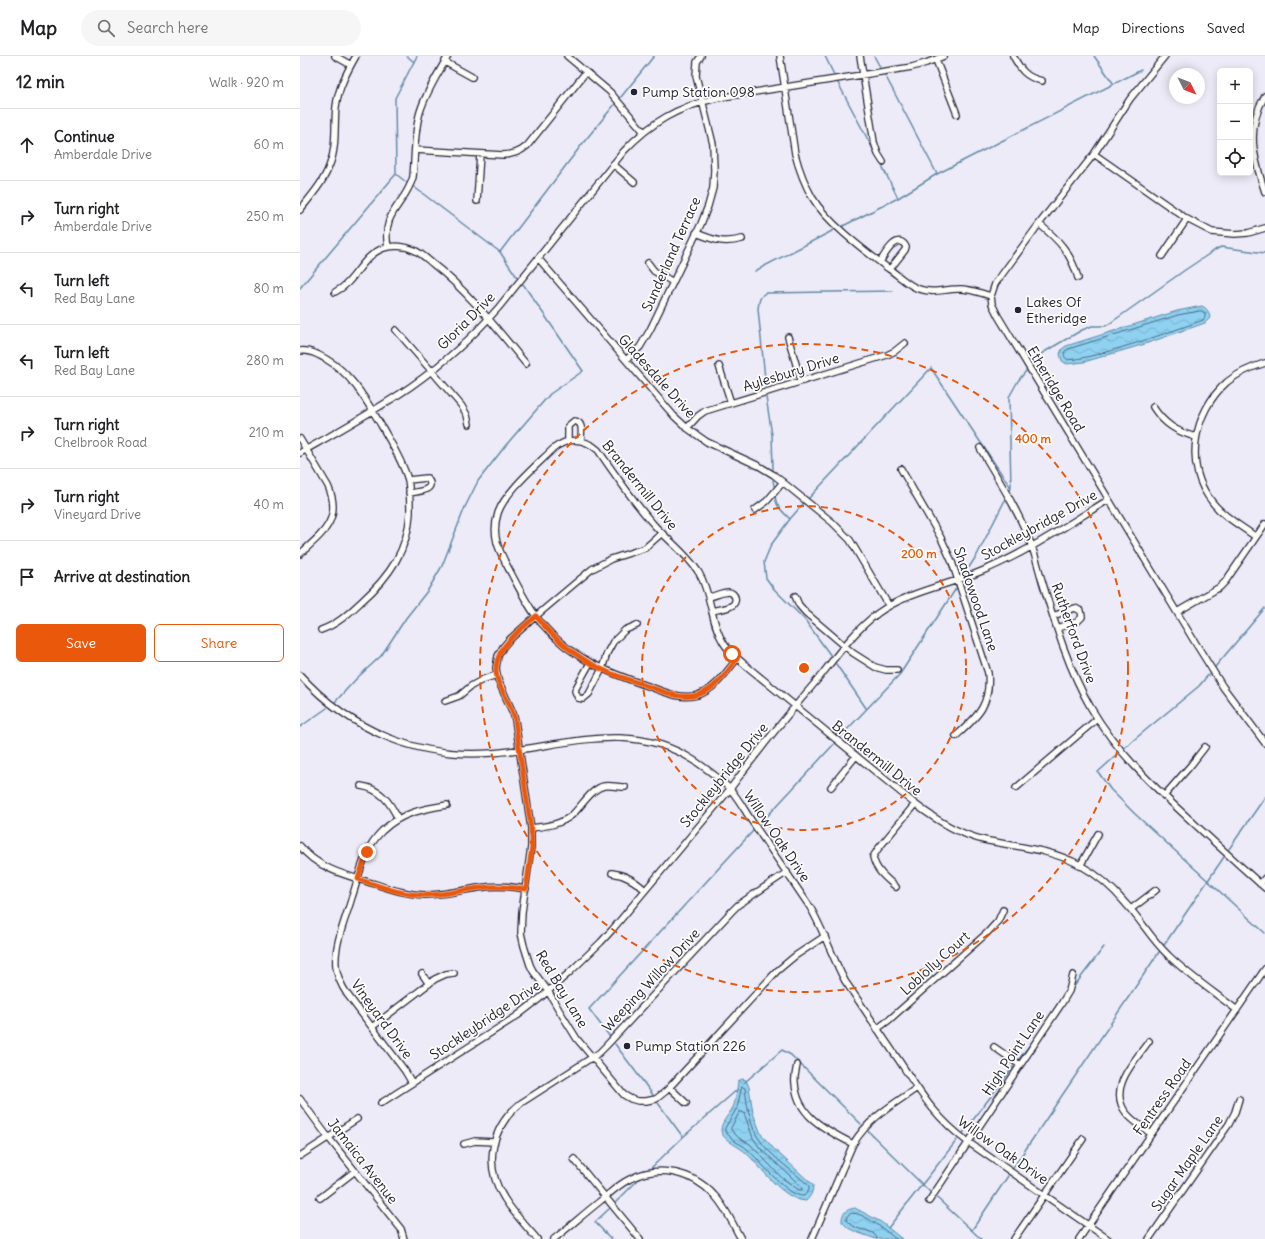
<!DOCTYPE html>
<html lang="en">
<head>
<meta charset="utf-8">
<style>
  :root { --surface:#fff; --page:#f6f6f6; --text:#202124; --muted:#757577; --line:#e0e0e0; --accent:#ea580c }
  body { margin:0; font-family:Delius,sans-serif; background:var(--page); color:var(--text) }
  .controls { position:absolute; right:12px; top:12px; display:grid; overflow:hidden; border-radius:6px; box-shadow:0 2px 10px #0003 }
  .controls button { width:36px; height:36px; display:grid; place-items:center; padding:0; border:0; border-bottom:1px solid var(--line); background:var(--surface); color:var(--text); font:20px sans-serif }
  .compass { position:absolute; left:869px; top:12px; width:36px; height:36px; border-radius:50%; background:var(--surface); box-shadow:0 2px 10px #0003; rotate:132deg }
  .stop { position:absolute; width:12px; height:12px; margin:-9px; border:3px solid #ea580c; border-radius:50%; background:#fff }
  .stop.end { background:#ea580c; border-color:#fff; box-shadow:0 1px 4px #0008 }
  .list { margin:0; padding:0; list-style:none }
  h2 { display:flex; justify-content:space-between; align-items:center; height:52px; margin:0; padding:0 16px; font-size:17px }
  h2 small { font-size:13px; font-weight:400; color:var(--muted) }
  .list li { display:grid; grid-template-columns:26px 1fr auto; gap:12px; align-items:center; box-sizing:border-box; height:72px; padding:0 16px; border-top:1px solid var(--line) }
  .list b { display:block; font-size:15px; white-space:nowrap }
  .list p { margin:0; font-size:13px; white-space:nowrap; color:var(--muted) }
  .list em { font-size:13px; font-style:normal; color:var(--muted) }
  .actions { display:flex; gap:8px; padding:12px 16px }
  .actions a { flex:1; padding:9px 0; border:1px solid var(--accent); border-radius:6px; text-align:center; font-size:14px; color:var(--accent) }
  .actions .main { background:var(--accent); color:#fff }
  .icon { flex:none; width:22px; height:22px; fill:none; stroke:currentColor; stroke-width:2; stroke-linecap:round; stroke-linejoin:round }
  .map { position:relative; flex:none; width:965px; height:1183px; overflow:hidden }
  header { display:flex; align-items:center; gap:24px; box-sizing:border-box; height:56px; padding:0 20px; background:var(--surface); border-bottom:1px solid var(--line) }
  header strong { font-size:19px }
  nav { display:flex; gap:22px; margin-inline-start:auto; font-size:14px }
  .search { width:280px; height:36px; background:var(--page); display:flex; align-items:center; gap:10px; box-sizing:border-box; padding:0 14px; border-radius:22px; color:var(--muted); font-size:15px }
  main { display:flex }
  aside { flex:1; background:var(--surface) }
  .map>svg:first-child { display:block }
  .water { fill:url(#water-waves); stroke:#638ba8 }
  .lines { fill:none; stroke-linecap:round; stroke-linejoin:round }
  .shore { stroke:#4d6883; stroke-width:1 }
  .stream { stroke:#638ba8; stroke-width:1.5 }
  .minor-casing { stroke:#22223b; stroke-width:8 }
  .minor { stroke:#fdfcf7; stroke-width:5.5 }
  .route { stroke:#ea580c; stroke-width:5 }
  .ring { fill:none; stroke:#e8590c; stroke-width:2; stroke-dasharray:7 5 }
  .poi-dot { fill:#22223b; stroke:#fdfcf7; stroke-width:1.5 }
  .labels { text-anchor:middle; stroke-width:3.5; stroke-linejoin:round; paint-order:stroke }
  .poi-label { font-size:14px; fill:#22223b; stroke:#fdfcf7; text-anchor:start }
  .street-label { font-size:14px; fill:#22223b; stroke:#fdfcf7 }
  .centre { fill:#e8590c; stroke:#fdfcf7; stroke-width:2 }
  .ring-label { font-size:12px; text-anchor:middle; font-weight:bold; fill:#e8590c; stroke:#fdfcf7; stroke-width:3.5; stroke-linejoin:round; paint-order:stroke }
</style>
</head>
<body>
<header>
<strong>Map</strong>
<div class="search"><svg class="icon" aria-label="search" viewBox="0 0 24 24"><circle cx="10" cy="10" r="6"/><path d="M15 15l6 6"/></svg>Search here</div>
<nav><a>Map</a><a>Directions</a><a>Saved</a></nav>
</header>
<main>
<aside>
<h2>12 min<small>Walk · 920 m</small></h2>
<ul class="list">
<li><svg class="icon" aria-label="ahead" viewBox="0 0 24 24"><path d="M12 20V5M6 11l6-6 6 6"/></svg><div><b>Continue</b><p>Amberdale Drive</p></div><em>60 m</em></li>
<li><svg class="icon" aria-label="right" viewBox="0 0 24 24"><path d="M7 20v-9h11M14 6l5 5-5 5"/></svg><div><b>Turn right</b><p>Amberdale Drive</p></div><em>250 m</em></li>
<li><svg class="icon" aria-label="left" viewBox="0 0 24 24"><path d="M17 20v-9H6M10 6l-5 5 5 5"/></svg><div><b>Turn left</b><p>Red Bay Lane</p></div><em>80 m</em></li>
<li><svg class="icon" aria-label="left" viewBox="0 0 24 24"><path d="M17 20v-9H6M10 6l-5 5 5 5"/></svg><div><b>Turn left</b><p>Red Bay Lane</p></div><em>280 m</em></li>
<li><svg class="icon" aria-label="right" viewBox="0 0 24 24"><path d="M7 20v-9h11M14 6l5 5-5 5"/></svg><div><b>Turn right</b><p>Chelbrook Road</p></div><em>210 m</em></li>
<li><svg class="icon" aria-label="right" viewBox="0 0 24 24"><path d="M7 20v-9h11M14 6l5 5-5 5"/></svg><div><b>Turn right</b><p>Vineyard Drive</p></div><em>40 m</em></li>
<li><svg class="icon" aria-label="arrive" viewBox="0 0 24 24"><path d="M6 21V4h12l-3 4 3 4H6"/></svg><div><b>Arrive at destination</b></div></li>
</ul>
<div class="actions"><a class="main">Save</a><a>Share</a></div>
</aside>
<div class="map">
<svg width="965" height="1183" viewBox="0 0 965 1183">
  <defs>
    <pattern id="water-waves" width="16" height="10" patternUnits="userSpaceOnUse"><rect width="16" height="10" fill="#8ed1f0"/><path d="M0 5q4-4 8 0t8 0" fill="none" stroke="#7ab3cf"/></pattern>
  </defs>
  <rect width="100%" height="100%" fill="#edebf7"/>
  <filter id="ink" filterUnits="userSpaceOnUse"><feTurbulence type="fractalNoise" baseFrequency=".025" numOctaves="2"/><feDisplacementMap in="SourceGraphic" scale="8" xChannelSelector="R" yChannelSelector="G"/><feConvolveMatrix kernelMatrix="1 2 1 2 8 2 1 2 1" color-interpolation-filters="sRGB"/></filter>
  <g filter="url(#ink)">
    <path class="water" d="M902 250C908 253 909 256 910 262L905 267 845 288 784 306 767 308 762 305 760 298 762 293 766 290 877 255Z
      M442 1023 446 1024 449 1031 453 1057 461 1078 474 1093 513 1129C513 1136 511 1140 506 1145 482 1144 461 1110 445 1096 438 1090 421 1083 421 1074 421 1065 431 1057 434 1049 436 1042 437 1033 438 1025Z
      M555 1152 581 1166 602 1183H576L556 1176 548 1172 542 1166C541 1157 547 1153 555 1152Z"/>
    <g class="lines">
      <path class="shore" d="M901 255 905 257V261L903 264C885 271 779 308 767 303 764 302 764 298 765 295L768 293 878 259Z
        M442 1031 445 1032C447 1048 449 1066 457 1080 470 1101 493 1114 509 1130V1134L504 1140C487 1141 460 1104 447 1093 444 1090 440 1088 436 1086 432 1083 428 1079 425 1075V1072L437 1052Z
        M440 1056H442L444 1057 453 1082 460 1092 502 1131V1134H499L482 1122 450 1088 439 1082 431 1074V1072Z
        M577 1183C575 1174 564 1175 557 1172 553 1170 549 1168 546 1164 549 1143 588 1177 596 1183"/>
      <path class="stream" d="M107 0 114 6
        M525 0 534 19
        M574 0 580 11
        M794 0 813 27
        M585 19 637 118
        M538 27 575 97
        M321 41 354 0
        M578 102 598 142
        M96 118 106 126
        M114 131 200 196 217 221
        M543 170 598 142 637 118 841 14
        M200 196 283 87 315 48
        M455 215 534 174
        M0 232 96 118 95 42 117 0
        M732 308 739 299 782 274 792 270H805L809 268 885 214 915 194 921 191 965 197
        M466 332 458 253C459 246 459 241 465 237L593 235
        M466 341 472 379 473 413
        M473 424 474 430
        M710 435 711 432 709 341 718 325 726 315
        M475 438C475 450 482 455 490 463
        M509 442 631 312 711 432
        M503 448 490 463 471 489 464 506 466 522 474 533 505 564 531 600
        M664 519 677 499 705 444
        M536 608 566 652
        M915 611 965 552
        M35 646 57 622 81 600 106 562 128 534 142 510 165 451 178 425 206 389 250 338 283 315 223 228
        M0 671 27 652
        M540 681 600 618 657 531
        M824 692 899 630 909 618
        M818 698 798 716 811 734 835 758 965 877
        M460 768 534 688
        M929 793 965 741
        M864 889 924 801
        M772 933 804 891
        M310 981 289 953 453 775
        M315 988 353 1039
        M719 1003 739 977
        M445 1026 482 994 491 999 561 1068
        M358 1047 383 1081
        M568 1075 630 1136
        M663 1077 714 1010
        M351 1112 383 1081 438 1033
        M713 1112 859 896
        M637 1142 681 1183
        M316 1146 340 1122
        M309 1153 295 1166 311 1183
        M588 1172 657 1084
        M672 1174 708 1120"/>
      <defs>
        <path id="minor" d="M35 0 51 9
          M267 0 310 36 344 76
          M480 0 495 98C499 113 504 127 512 141 527 167 564 194 589 213 597 218 610 231 619 233 634 238 644 233 658 233 669 232 680 237 691 240
          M560 0 574 86 578 98 583 106
          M713 0C721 14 725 21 742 25
          M865 0 830 43 794 98 739 168 695 228 691 240 692 248 698 260 893 583 923 631 965 687
          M636 4 657 58
          M145 6 172 21
          M965 40C945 72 954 103 965 136
          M115 94 203 99C213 99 220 96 227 90L286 16
          M794 98 887 163 912 176 935 178 948 177 965 172
          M313 108 334 126
          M177 145 180 98
          M0 154C11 140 24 126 30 108 37 90 34 69 36 51 38 32 47 16 56 0
          M739 168C759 184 771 197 778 222
          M396 177C414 184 423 188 442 183
          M88 191C81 155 105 150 113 121 115 100 114 76 120 56 126 36 138 18 148 0
          M862 200 887 163
          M238 202 374 360 387 372 407 386 459 410 474 419 532 466 550 484 589 550
          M580 206C585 198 598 175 606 191L605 194 590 213
          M348 207 354 215 373 226
          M35 236C56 226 61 200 84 192 93 189 105 190 114 194 121 197 127 203 133 208 169 236 197 273 226 308
          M96 274 161 349 167 359 169 368
          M488 281 501 325
          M0 295C10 294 17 298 26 303 52 318 66 344 81 369 91 387 102 404 108 424 110 434 110 446 110 457 108 494 89 521 62 545 49 557 38 568 21 574
          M326 304 340 291 350 274 401 168 408 150 413 132 414 114 413 88 396 20 397 6 401 0
          M419 310 431 347
          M853 351C864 368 877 376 896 381
          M387 372 398 360 405 355 587 299 595 295 605 287
          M0 383 28 430C43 463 22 478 0 498
          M268 385V370L274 365C284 366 281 376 281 384
          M680 392C698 423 718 454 731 488 736 501 739 515 743 528 756 571 769 614 791 652 817 696 850 727 887 761 913 785 939 809 965 832
          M0 397C37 376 75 355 110 331 143 308 173 281 199 251L324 95C351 66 378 51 417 42L612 11 626 7 644 0
          M601 413 641 482 652 506 688 617C691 649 678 660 656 680
          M108 424 127 422C138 434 117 436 109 437
          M455 454 467 445 483 426
          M362 477 345 492 311 503 292 513 236 560 209 584 203 591 198 600 196 612 198 624 213 657 215 664 231 772V791L222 856 221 877 224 890 230 909 233 915 248 935 259 954 277 983 324 1039 331 1043 338 1045H346L356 1043 366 1035 477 915 495 900 525 880
          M956 481C941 470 924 461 913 447 883 411 893 356 927 326 938 317 952 311 965 307
          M495 540 499 549 506 557 553 597 575 611 586 614H597
          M409 541C415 540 422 536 428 536 436 536 438 547 431 550 426 553 418 553 412 555
          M877 556 920 531 925 526 965 468
          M753 560 775 552 781 555 782 561 777 566 757 572
          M437 603C426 616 416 633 398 639 381 644 364 636 348 630 307 616 272 603 242 568 230 554 221 536 212 519 201 498 190 482 198 457 205 436 237 409 253 393 268 381 284 382 298 394 316 420 334 447 355 470 369 485 388 499 399 517 412 539 410 565 423 586 428 595 436 601 444 608L615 748C636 764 658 778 684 784 717 791 750 793 780 809 798 819 813 832 826 848 841 864 852 884 868 899 889 920 914 936 937 954
          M290 607 276 632 275 635 278 642 283 643 289 638 302 613 307 597 313 586 325 574 337 569
          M0 619C50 674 117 703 192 697 263 691 329 662 395 705 407 713 419 722 429 732 438 741 446 757 453 767 472 795 491 823 510 851 524 875 532 901 545 925 563 951 580 977 598 1003 620 1036 635 1062 668 1086L808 1183
          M145 645 159 640 171 630 184 623 197 619
          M61 730C81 733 90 746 98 763
          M531 731 556 700
          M716 732 797 663
          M864 740 891 709 905 691
          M231 772C246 770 260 769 272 759 281 751 292 732 304 730 311 729 319 731 325 731
          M0 790C17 813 49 820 75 828 91 833 108 839 126 839 146 839 166 833 186 831 200 829 213 831 226 833
          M780 810 798 778
          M312 817C326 819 335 825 345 834
          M960 828 965 822
          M596 831C586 822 576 815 573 801L578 793 615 748
          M831 853 856 834
          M122 918 129 928
          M72 971 135 923 146 918 154 917
          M577 973 589 964 687 877 698 865 703 854
          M849 985C835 1005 806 1033 827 1058 834 1066 843 1071 851 1078
          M694 991 720 1009
          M497 1009C496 1015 494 1021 495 1027 497 1061 527 1074 553 1088
          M112 1027 105 1015 47 938C41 929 37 920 36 910 34 888 46 862 52 841 57 827 60 811 67 797 70 789 76 781 82 775 101 757 122 753 147 749
          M370 1032 386 1047
          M0 1043 28 1081 97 1168 101 1173 104 1183
          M81 1047 217 960 239 943 269 917 301 886 312 874 430 733C458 695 488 658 519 622 537 599 554 575 578 557 609 535 647 530 682 515 726 497 767 469 808 444
          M164 1088 175 1085 194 1086
          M0 1100 57 1063
          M274 1103 340 1183
          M20 1142 55 1115
          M629 1145 760 950 769 935 773 919
          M237 1183C226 1170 213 1157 204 1142 183 1109 191 1071 221 1047L299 997 306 990 431 856 438 849 487 816
          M254 1183C269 1171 284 1158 299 1146 309 1138 319 1128 330 1123 359 1108 393 1116 414 1139 426 1151 433 1169 441 1183
          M512 1183 553 1088C570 1061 591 1050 617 1032
          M714 1183 783 1083
          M779 1183 965 913
          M849 1183 929 1068 935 1056 939 1043"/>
      </defs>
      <use href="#minor" class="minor-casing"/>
      <use href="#minor" class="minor"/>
    </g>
  </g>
  <g class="lines" filter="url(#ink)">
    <path class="route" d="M67 796 58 823C79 830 102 839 124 839 146 840 167 832 189 831 201 830 213 832 226 833L232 791 231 772 215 664C212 650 203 638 198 625 188 596 218 576 236 560 254 584 281 605 310 617 323 622 337 626 350 631 365 636 381 644 398 639 416 633 426 617 437 603L432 598"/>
  </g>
  <g class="ring">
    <circle cx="504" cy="612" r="162"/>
    <circle cx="504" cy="612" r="324"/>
  </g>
  <g class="poi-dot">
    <circle cx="334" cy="36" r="4"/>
    <circle cx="718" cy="254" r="4"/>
    <circle cx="327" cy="990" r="4"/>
  </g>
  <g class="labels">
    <g class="poi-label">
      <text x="342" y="41">Pump Station 098</text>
      <text x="726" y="251">Lakes Of<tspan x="726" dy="16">Etheridge</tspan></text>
      <text x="335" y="995">Pump Station 226</text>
    </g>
    <g class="street-label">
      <text transform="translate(371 198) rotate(-66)" y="5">Sunderland Terrace</text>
      <text transform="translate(166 265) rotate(-45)" y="5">Gloria Drive</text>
      <text transform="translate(491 316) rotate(-17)" y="5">Aylesbury Drive</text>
      <text transform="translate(357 320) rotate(48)" y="5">Gladesdale Drive</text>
      <text transform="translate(756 333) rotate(59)" y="5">Etheridge Road</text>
      <text transform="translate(340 429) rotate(51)" y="5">Brandermill Drive</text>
      <text transform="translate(739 469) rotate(-29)" y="5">Stockleybridge Drive</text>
      <text transform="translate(676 543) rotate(71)" y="5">Shadowood Lane</text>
      <text transform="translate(774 577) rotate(70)" y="5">Rutherford Drive</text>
      <text transform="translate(577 702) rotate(39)" y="5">Brandermill Drive</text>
      <text transform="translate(424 719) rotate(-51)" y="5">Stockleybridge Drive</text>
      <text transform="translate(477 780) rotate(56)" y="5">Willow Oak Drive</text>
      <text transform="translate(635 907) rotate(-42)" y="5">Loblolly Court</text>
      <text transform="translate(351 924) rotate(-47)" y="5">Weeping Willow Drive</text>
      <text transform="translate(262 933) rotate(59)" y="5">Red Bay Lane</text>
      <text transform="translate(82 963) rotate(54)" y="5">Vineyard Drive</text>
      <text transform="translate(185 964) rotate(-34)" y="5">Stockleybridge Drive</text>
      <text transform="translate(713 997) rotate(-56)" y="5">High Point Lane</text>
      <text transform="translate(862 1041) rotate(-55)" y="5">Fentress Road</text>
      <text transform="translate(703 1094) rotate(35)" y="5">Willow Oak Drive</text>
      <text transform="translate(63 1105) rotate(52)" y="5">Jamaica Avenue</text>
      <text transform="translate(887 1107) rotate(-55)" y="5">Sugar Maple Lane</text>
    </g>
  </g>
  <circle cx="504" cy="612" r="6" class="centre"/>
  <g class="ring-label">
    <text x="733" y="387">400 m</text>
    <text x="619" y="502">200 m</text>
  </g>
</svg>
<div class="controls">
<button>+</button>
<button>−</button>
<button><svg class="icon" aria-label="locate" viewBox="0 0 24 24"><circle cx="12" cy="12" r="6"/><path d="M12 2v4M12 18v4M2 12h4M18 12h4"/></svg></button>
</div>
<svg class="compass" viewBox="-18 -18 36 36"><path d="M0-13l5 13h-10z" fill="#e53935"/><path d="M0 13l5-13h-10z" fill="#757577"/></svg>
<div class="stop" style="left:432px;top:598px"></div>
<div class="stop end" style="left:67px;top:796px"></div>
</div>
</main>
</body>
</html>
